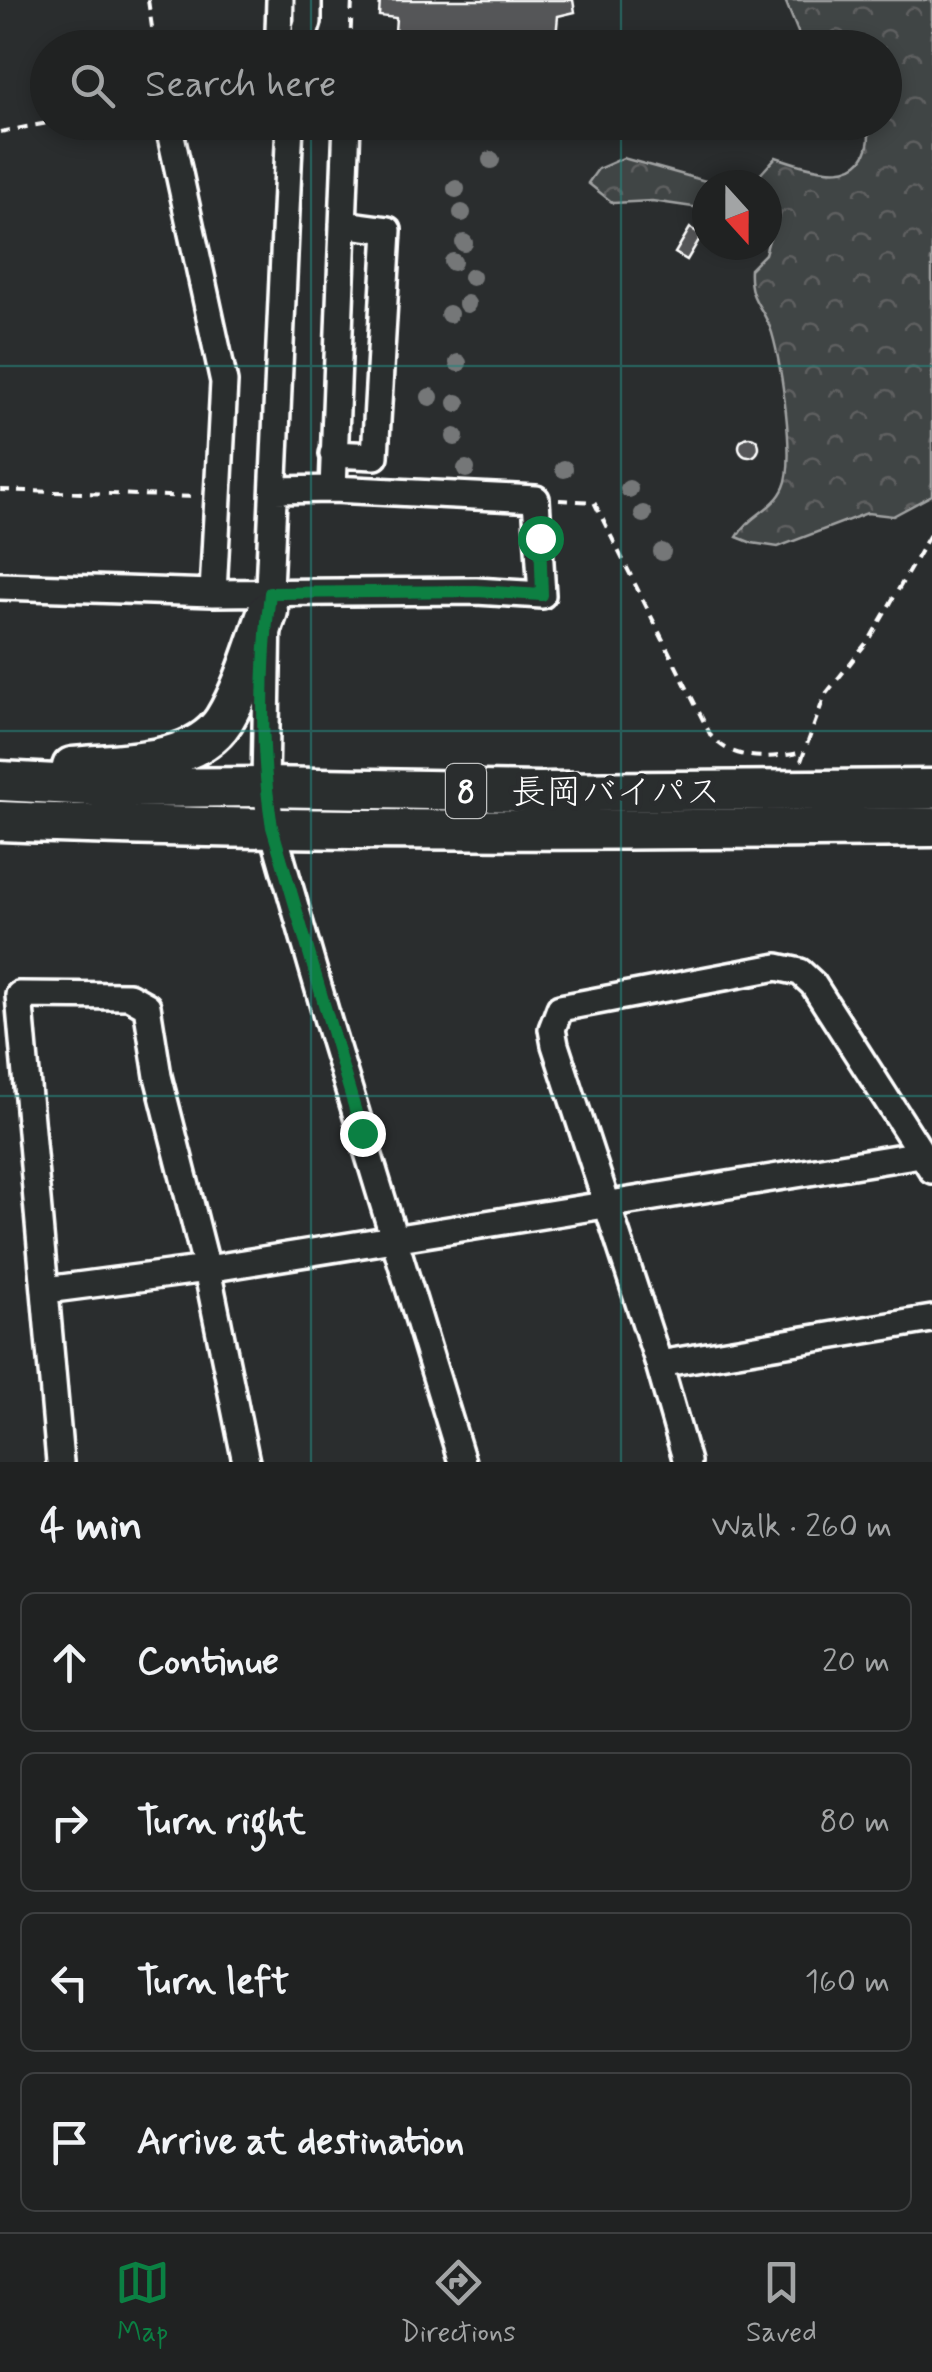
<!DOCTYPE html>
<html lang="en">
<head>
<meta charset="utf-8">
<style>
  :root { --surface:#202222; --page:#282a2a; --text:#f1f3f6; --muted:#a2a4a5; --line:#3d3f40; --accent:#0b8043 }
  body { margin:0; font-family:Mynerve,"Klee One",sans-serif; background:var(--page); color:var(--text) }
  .compass { position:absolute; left:692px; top:170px; width:90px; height:90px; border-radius:50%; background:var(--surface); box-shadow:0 5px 15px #0003; rotate:159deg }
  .stop { position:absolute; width:30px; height:30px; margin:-22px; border:8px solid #0b8043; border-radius:50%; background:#fff }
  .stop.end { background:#0b8043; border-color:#fff; box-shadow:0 2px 10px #0008 }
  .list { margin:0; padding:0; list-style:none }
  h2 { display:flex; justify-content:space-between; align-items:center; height:130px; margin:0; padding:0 40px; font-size:42px }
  h2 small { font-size:32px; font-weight:400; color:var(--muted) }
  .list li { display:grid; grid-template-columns:65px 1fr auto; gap:30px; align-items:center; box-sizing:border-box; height:140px; margin:0 20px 20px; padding:0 20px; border:2px solid var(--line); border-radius:15px }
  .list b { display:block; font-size:38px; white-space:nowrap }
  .list em { font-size:32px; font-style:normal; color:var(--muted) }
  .icon { flex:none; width:55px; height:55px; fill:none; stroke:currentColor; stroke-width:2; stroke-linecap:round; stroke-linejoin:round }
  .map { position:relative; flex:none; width:932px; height:1462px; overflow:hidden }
  .search { position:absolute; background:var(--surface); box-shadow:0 5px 15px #0003; left:30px; right:30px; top:30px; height:110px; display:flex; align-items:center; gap:25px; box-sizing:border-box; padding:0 35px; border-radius:55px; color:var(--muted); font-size:38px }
  .sheet { height:770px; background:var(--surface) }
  nav { display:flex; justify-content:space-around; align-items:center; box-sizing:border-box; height:140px; border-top:2px solid var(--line); background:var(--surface); font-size:28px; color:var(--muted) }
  nav a { display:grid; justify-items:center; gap:5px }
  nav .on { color:var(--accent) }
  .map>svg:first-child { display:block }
  .forest { fill:url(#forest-crowns); stroke:#a0a2a2; stroke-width:2.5 }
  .building { fill:#555758; stroke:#fff; stroke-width:2.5 }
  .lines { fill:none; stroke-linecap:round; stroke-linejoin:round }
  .minor-casing { stroke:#fff; stroke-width:32 }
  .highway-casing { stroke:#fff; stroke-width:45 }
  .path { stroke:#fff; stroke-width:4; stroke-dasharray:10 8; stroke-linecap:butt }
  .minor { stroke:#2a2d2e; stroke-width:25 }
  .highway { stroke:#2a2d2e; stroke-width:38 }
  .tree { fill:#757778 }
  .route { stroke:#0b8043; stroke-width:12 }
  .grid { fill:none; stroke:#27847c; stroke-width:2.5; stroke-opacity:0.55 }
  .labels { text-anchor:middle; stroke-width:10; stroke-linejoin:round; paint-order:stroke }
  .shield { fill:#2a2d2e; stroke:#bfc0c0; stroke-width:2.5 }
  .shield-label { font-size:32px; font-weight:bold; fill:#fff }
  .street-label { font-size:35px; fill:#fff; stroke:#2a2d2e }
</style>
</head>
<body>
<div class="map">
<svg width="932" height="1462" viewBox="0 0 932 1462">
  <defs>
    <pattern id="forest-crowns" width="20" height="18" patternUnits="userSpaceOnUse" patternTransform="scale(2.5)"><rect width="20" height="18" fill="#414445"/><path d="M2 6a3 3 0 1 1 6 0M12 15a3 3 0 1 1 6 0" fill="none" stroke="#5e6061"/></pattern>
  </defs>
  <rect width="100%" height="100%" fill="#2a2d2e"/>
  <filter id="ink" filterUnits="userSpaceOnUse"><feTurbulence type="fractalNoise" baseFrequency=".01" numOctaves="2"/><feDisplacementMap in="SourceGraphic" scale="20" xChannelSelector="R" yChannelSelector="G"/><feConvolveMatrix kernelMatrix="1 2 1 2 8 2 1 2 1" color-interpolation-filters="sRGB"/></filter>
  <g filter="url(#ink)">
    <path class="forest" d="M785 0H932V495L893 516 867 513 778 547 752 543 737 537C749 515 775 509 784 487 796 461 781 364 772 333 764 306 748 302 750 269L765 254 770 236 767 231V185H731L757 178 776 157C813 170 872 189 869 129L860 123 884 122V48L804 47Z
      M623 158 720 185H707V209L652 201 613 203 588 183 598 169Z"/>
    <path class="building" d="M380 0H573L575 12 558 16 555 48H433L394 44 396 18 379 16Z
      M690 228 702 235 687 260 675 253Z
      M739 447a10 10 0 1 1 20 0a10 10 0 1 1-20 0Z"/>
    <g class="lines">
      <defs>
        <path id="minor" d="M280 0 279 32 283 48
          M300 48 308 22V0
          M168 122 224 382 213 593
          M290 122 268 611 265 787 272 827 328 1021 462 1462
          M333 454 375 456 388 230 343 224
          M275 490 333 489 347 122
          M0 586 213 593 476 591 542 595 536 499 333 489
          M46 1290 207 1269 921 1154
          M659 1364 932 1319
          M60 1462 19 995 129 996 147 1006 158 1076 207 1269 246 1462
          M687 1462 659 1364 555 1045 552 1029 560 1008 777 967 800 972 813 984 932 1170"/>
        <path id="highway" d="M72 767C119 762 195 766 224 720 244 687 255 647 268 611
          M0 781 129 788 265 787 539 792 932 789
          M0 821C311 833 621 830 932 827"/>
      </defs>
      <use href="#minor" class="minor-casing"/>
      <use href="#highway" class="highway-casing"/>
      <path class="path" d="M148 0 155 48
        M350 48 352 0
        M0 132 53 122
        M0 490 195 497
        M559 500 594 502 711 736C734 762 770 759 803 752
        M801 761 825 695 871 637 932 531"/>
      <use href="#minor" class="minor"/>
      <use href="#highway" class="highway"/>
    </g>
    <g class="tree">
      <circle cx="491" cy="160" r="9"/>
      <circle cx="456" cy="189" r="9"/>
      <circle cx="462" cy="213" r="9"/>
      <circle cx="464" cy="243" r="9"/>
      <circle cx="453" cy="262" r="9"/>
      <circle cx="472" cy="277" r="9"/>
      <circle cx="467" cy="304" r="9"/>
      <circle cx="449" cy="314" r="9"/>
      <circle cx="458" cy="363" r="9"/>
      <circle cx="430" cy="397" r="9"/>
      <circle cx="457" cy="403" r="9"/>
      <circle cx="455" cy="437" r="9"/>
      <circle cx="466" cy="469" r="9"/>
      <circle cx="564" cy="469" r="9"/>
      <circle cx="629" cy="489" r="9"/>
      <circle cx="643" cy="514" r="9"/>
      <circle cx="662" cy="552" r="9"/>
    </g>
  </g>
  <g class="lines" filter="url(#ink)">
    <path class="route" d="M362 1133 272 827C260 753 261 667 270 593L476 591 542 595 540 538"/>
  </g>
  <path class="grid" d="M311 0V48M621 0V48M311 122V1462M621 122V1462M0 366H932M0 731H932M0 1096H932"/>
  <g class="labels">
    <rect class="shield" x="446" y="764" width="40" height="54" rx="8"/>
    <g class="shield-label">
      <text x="466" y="802">8</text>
    </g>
    <g class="street-label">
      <text x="616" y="803">長岡バイパス</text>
    </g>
  </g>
</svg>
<svg class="compass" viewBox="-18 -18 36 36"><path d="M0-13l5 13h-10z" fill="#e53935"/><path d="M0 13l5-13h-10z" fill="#a2a4a5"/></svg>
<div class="stop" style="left:540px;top:538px"></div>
<div class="stop end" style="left:362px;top:1133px"></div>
<div class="search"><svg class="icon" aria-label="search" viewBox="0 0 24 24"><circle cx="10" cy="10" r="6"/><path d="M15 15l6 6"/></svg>Search here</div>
</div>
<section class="sheet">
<h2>4 min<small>Walk · 260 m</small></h2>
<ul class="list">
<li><svg class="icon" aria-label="ahead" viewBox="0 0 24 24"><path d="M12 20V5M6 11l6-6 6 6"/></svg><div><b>Continue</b></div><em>20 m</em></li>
<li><svg class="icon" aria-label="right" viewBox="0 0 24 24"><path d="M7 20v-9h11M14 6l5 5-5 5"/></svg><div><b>Turn right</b></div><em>80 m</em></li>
<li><svg class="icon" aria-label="left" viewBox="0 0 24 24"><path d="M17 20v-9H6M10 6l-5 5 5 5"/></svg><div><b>Turn left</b></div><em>160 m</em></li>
<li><svg class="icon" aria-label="arrive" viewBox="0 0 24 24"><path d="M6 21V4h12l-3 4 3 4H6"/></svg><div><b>Arrive at destination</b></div></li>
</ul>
</section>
<nav>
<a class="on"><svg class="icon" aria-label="map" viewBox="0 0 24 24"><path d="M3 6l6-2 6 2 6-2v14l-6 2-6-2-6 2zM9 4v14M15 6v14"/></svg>Map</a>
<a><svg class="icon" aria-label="directions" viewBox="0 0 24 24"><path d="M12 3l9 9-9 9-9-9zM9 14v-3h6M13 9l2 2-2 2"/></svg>Directions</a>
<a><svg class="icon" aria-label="saved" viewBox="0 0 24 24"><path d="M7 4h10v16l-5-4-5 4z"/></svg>Saved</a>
</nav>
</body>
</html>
